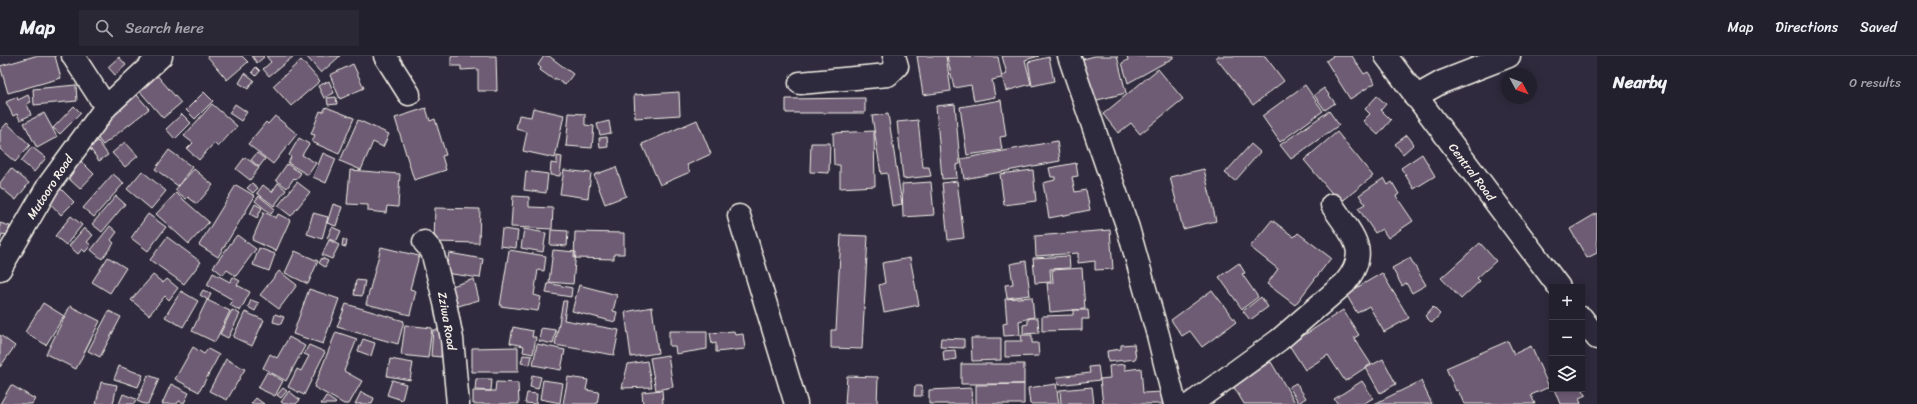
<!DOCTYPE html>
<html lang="en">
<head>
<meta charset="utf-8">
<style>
  :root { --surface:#23202e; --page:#2b2836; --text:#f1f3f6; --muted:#a3a3aa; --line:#403e4a }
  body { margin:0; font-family:Sriracha,sans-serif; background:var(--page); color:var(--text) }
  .controls { position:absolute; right:12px; bottom:12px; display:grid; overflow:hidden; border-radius:0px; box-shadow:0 2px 10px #0003 }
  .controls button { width:36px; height:36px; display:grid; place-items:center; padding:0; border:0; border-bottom:1px solid var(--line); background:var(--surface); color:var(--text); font:20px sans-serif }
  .compass { position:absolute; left:1501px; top:12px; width:36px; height:36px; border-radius:50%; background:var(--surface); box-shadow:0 2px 10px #0003; rotate:131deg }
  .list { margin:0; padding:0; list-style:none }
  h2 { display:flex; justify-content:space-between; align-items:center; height:52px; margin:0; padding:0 16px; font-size:17px }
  h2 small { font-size:13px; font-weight:400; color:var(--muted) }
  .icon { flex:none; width:22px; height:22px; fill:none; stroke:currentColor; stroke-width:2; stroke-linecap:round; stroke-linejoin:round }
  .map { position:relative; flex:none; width:1597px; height:348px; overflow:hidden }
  header { display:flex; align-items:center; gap:24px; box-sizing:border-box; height:56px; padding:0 20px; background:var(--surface); border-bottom:1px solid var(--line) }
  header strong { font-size:19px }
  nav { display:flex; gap:22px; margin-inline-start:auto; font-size:14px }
  .search { width:280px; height:36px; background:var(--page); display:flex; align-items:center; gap:10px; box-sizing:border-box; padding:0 14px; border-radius:0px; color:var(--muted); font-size:15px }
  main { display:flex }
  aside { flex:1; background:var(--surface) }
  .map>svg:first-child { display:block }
  .building { fill:#6e5c75; stroke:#f4f1e8 }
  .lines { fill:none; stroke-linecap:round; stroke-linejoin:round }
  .minor-casing { stroke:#f4f1e8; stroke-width:25 }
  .minor { stroke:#2f2a3d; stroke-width:22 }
  .labels { text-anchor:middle; stroke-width:3.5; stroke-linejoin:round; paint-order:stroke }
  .street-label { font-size:12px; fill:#f4f1e8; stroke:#2f2a3d }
</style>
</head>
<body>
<header>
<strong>Map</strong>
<div class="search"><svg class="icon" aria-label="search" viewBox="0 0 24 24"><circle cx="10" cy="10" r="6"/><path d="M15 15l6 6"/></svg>Search here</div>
<nav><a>Map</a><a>Directions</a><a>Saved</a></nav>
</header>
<main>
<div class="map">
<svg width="1597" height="348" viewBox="0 0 1597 348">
  <rect width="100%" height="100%" fill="#2f2a3d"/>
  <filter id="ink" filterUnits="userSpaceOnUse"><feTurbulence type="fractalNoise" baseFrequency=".025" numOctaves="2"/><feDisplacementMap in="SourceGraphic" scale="8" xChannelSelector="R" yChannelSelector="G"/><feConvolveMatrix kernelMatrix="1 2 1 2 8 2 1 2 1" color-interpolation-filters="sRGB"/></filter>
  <g filter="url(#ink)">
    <path class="building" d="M35 0H55L61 22 8 37 0 10Z
      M207 0H242L248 6 227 24Z
      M252 0H263L264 1 257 7Z
      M266 0H294L269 20 263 13 271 6Z
      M306 0H340L321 17Z
      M451 0H496L497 35H478V13L461 14V10H451Z
      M544 0H549L573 18 565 29 555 22 554 24 540 14 541 12 538 9Z
      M917 0H946L951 35 923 39Z
      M947 0 998 1 1002 22 992 24 995 41 974 45 971 29 954 32Z
      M1002 0H1039L1025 4 1031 28 1006 35 1002 20 1007 18Z
      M1095 0H1117L1126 37 1093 45 1083 3Z
      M1127 0H1173V2L1128 27 1122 7 1128 4Z
      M1218 0H1265L1284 25 1253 49 1216 2Z
      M1333 0H1352L1364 18 1368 16 1375 27 1350 43 1326 5Z
      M119 1 126 9 115 19 108 11Z
      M1049 1 1054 25 1032 30 1028 6Z
      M301 4 320 25 291 50 273 30Z
      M353 8 364 32 340 43 330 19Z
      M256 11 260 15 256 20 252 16Z
      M1158 13 1183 43 1140 78 1131 67 1118 77 1103 58Z
      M155 17 181 47 163 62 137 32Z
      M245 17 254 24 248 33 239 27Z
      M329 25 334 37 324 42 318 30Z
      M76 29 77 45 34 49 33 33Z
      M1305 29 1323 55 1280 86 1262 60Z
      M1324 32 1335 47 1325 54 1314 39Z
      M204 36 213 45 195 63 186 54Z
      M679 36 680 59 635 62 634 39Z
      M28 39 31 46 27 48 31 59 20 64 17 58 13 60 6 46 17 41 18 44Z
      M137 39 149 53 103 89 92 75Z
      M1377 40 1386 48 1381 54 1391 64 1378 79 1363 65 1370 58 1365 53Z
      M336 41 337 48 328 49 327 42Z
      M865 42V57H786V43Z
      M1001 44 1006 80 1000 81 1002 94 967 99 960 51Z
      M212 48 237 70 218 91 214 87 199 104 187 93 193 87 184 80Z
      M235 48 247 56 241 65 229 57Z
      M955 48 960 108 956 109 957 122 942 123 936 50Z
      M74 50 81 57 60 78 53 72Z
      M326 51 354 62 339 98 312 86 315 79 311 78 320 55 323 56Z
      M426 52 430 65 435 63 446 99 442 100 446 114 414 124 395 62Z
      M533 52 564 59 555 102 523 95 527 76 516 73 519 59 531 61Z
      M1329 55 1339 69 1291 103 1280 89Z
      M44 57 57 81 37 92 24 67Z
      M569 57 585 58V69L594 70 592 92 566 90Z
      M182 58 191 67 175 83 166 73Z
      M888 58 902 148 892 150 887 117 881 118 872 60Z
      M275 60 297 78 273 108 248 88 266 66 268 68Z
      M358 64 389 78 383 91 373 86 361 114 340 105Z
      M697 64 711 98 687 109 690 116 660 129 642 88Z
      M918 64 923 111H929L931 120 903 123 897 66Z
      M609 65 611 77 600 79 597 68Z
      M7 67 30 89 15 106 0 93V75Z
      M874 75 875 130 840 132V109H834L833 77Z
      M1337 76 1373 120 1340 147 1304 104Z
      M1407 79 1414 88 1403 98 1395 88Z
      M607 81 608 91 600 92 599 82Z
      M299 82 309 88 302 99 316 107 308 119 288 107 291 101 289 99Z
      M98 85 108 99 99 105 89 91Z
      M1057 85 1060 105 964 123 961 103Z
      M125 86 138 100 125 111 112 97Z
      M811 87H830L829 117 810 116Z
      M1251 88 1260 96 1235 125 1225 117Z
      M32 91 46 102 34 116 21 105Z
      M169 94 192 111 178 130 155 113Z
      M257 97 265 103 259 111 251 104Z
      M323 97 336 103 326 127 313 121Z
      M1422 98 1435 120 1414 133 1401 112Z
      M557 100 562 101 560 120 550 119 551 107 557 108Z
      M245 101 259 112 250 124 236 113Z
      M81 105 94 118 80 133 67 121Z
      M1076 107 1078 120 1072 121 1075 136 1086 134 1090 154 1049 162 1043 127 1055 124V121H1051L1049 112Z
      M287 108 301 117 296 124 294 122 287 132 276 124Z
      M616 111 626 140 605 148 594 119Z
      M11 112 29 127 16 144 0 131V127Z
      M194 113 213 129 197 148 188 141 186 143 175 134Z
      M1204 113 1216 165 1183 173 1170 121Z
      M350 114 400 118 398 151 387 150 386 157 368 155V149L347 148Z
      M564 114 591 117 588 142 560 138Z
      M1033 114 1036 145 1004 149 1000 118Z
      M142 115 166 135 151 153 127 133Z
      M526 115 548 118 546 137 524 134Z
      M113 118 124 127 94 161 83 152Z
      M1384 122 1388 129 1392 126 1399 138 1396 140 1413 165 1388 182 1382 173 1375 177 1358 152 1365 148 1359 139Z
      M957 125 964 182 948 184 942 127Z
      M297 126 310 136 291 160 278 150Z
      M931 126 934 159 903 161 902 128Z
      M252 127 258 132 253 137 247 132Z
      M278 127 286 134 274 150 257 137 263 129 272 136Z
      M236 129 255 140 218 201 199 189Z
      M60 132 74 146 61 159 47 144Z
      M176 137 209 166 189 188 156 158Z
      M116 140 125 148 102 176 92 168Z
      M259 140 275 153 271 158 255 145Z
      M513 140 529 141V151L553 152 552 173 511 171Z
      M255 148 262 152 257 162 250 158Z
      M333 148 342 151 336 170 327 167Z
      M435 152 480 153 479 187 434 186Z
      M264 156 276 162 278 158 290 164 276 195 252 184Z
      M313 157 328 161 322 183 307 178Z
      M1597 157V197L1587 202 1570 173Z
      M148 158 166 171 148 195 131 182Z
      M71 160 82 169 66 189 55 180Z
      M1272 164 1294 181 1298 177 1331 202 1295 249 1267 228 1278 213 1250 191Z
      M0 167 10 170 7 179 2 178 0 185Z
      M110 170 117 176 111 184 114 187 102 203 91 194Z
      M332 171 341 175 336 186 327 182Z
      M84 172 93 179 87 186 91 189 85 196 82 193 78 198 69 190Z
      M502 173 518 175 516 192 500 190Z
      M524 173 546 177 543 196 521 192Z
      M551 174 568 175 567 190 550 189Z
      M1110 174 1113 213 1095 214V205L1078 207V197L1036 200 1035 180Z
      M575 176 624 177V198H614V203L574 202Z
      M237 179 256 193 236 220 227 214 223 219 213 211Z
      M841 179 868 180 862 293 831 292V274H836Z
      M167 181 201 206 184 228 150 204Z
      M343 183 347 185 346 191 342 190Z
      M329 184 339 189 332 203 322 199Z
      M1480 187 1496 205 1477 222 1480 225 1461 243 1441 222Z
      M381 191 419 200 410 233 416 235 410 259 366 248Z
      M259 192 275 198 269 215 253 209Z
      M509 194 546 200 544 215 538 214 534 239 541 241 538 255 500 250Z
      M553 194 576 196 573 228 549 226Z
      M295 195 318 205 308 228 285 217Z
      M449 197 483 203 480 222 445 217Z
      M1069 200 1070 212 1050 213 1051 226 1035 227 1033 202Z
      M108 201 126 212 110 237 92 226Z
      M322 202 328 205 325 211 319 207Z
      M910 202 919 249 884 256 879 229 885 227 882 207Z
      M1410 202 1426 229 1412 237 1406 227 1402 230 1392 212Z
      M1026 205 1030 239 1007 242 1005 229 1013 228 1010 208Z
      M1239 207 1245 217 1242 218 1258 241 1242 253 1219 221Z
      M1082 212 1085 253 1050 256 1047 227H1053L1052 214Z
      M279 215 297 229 279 253 260 239Z
      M213 217 230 226 233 221 240 225 237 229 250 236 240 255 230 249 233 244 207 229Z
      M1382 217 1409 262 1384 276 1369 250 1357 257 1346 238Z
      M153 219 163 227 167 223 178 232 169 244 165 240 149 259 131 244Z
      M474 223 479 244 455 251 449 231Z
      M356 224 365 225 362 240 354 239Z
      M548 227 572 232 571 241 546 237Z
      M579 229 617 239 613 255 617 256 615 266 572 255Z
      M309 233 339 243 323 288 293 278Z
      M203 234 211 238 208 244 200 239Z
      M1212 234 1236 266 1202 291 1190 275 1182 280 1171 264Z
      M181 235 198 245 183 271 165 261Z
      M1032 241 1034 261 1019 265 1020 279 1004 280 1003 268 1007 267 1005 243Z
      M1261 241 1268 251 1250 264 1243 255Z
      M207 244 230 255 215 286 192 275Z
      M251 244 259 247 255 255 248 251Z
      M563 245H567L564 264 619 274 614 299 555 289Z
      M43 247 64 260 46 289 25 276Z
      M346 248 404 265 398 288 337 271Z
      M70 250 100 265 76 313 46 298Z
      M652 251 658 297 631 301 625 256Z
      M1433 251 1440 258 1432 267 1425 260Z
      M232 254 240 258 228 282 220 278Z
      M1073 254H1088L1089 263H1082V274L1042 275V260L1073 259Z
      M1343 254 1359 279 1354 282 1371 308 1345 325 1328 299 1305 314 1289 289Z
      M109 255 121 261 100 301 88 295Z
      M245 256 264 264 252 290 233 281Z
      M275 258 284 261 281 268 273 266Z
      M1028 262H1038L1039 277 1023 278V269L1028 268Z
      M405 269 432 272 428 302 401 299Z
      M513 271 533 275 532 281H536L533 298 523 296 524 290 510 287Z
      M541 272 556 274 553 288 539 285Z
      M433 274H443L441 301 431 300Z
      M669 275H707V293L676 298 675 290H669Z
      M734 275 735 279 743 278 745 293 716 296V287L712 288 710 277Z
      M336 276 357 283 344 315 362 325 349 348H344L314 331Z
      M0 279 15 290 0 311Z
      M1021 279H1032V287H1038L1039 300 1005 301V285H1022Z
      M289 281 305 290 286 325 263 312 270 298 277 302Z
      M941 282 964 283V292L940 291Z
      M971 282H1001V304L972 305Z
      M363 283 375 287 371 300 358 295Z
      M1508 285 1514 298 1531 290 1549 331 1531 339 1535 348H1464L1458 334 1456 335 1446 312Z
      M537 288 565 294 561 314 533 309Z
      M1134 288 1136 303 1108 306 1107 295 1121 293V289Z
      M309 289 325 296 304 339 288 331 297 313 301 315 309 300 304 298Z
      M193 291 204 298 208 293 219 299 199 336 175 323Z
      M518 291V316H472V292Z
      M955 294 956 303 944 305 943 295Z
      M523 299 532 300 530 309 521 307Z
      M668 299 673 331 656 334 650 302Z
      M226 303 245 313 227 344 209 335Z
      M390 303 413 307 410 324 387 320Z
      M1383 303 1396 328 1380 337 1366 312Z
      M647 305 652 331 622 332 628 308Z
      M1271 306 1296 348H1244L1232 328Z
      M961 308H1024V328H961Z
      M1125 308V314L1141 312 1143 337 1162 336 1163 348H1103L1100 323 1110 322 1109 310Z
      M119 310 143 319 138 331 114 323Z
      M1098 310 1100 324 1058 329 1057 321 1090 317 1089 311Z
      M267 316 283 325 275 340 258 332Z
      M148 319 159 323 148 348H144L137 345Z
      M532 319 541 321 538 333 530 331Z
      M847 320 878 321 877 348H845Z
      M568 321 588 324 586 334 599 336 597 348H563Z
      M476 323H492L491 335 475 334Z
      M392 324 406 328 402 344 387 339Z
      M543 324 563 327 560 347 540 343Z
      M1362 325 1373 342 1363 348H1338L1334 343Z
      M1421 325 1432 348H1374Z
      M101 326 117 329 113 348H96Z
      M496 326 518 327 519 348H473V335H495Z
      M1296 327 1306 342 1299 347 1289 331Z
      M171 328 189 337 184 347 179 345 177 348H162Z
      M1024 328V348H976V329Z
      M1056 328 1059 348H1030L1028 332Z
      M11 329 35 343 32 348H0Z
      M915 330H922V340H914Z
      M1092 331 1094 348H1061L1060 334Z
      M283 332 287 335 281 342 277 339Z
      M971 332 972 348H929V334Z
      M1582 332 1586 339 1579 342 1581 348H1560L1554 333Z
      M662 334 663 348H643L642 336Z
      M289 335 300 344 296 348H284L281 346Z
      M361 336 374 342 372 348H355Z
      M527 337 537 338 536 348 525 347Z
      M123 338 136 343 134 348H119Z
      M326 340 336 347 335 348H321Z
      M256 342 264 348H251Z"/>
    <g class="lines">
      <defs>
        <path id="minor" d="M73 0 106 51
          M385 0 409 38
          M1069 0 1128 172 1158 279 1175 348
          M1386 0 1559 231
          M800 27 888 19 897 10 894 0
          M1415 41 1442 26 1509 0
          M739 160 796 348
          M424 186 432 195 445 247 452 283 458 348
          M0 213 48 130 106 51 161 0
          M1582 262 1597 282
          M1191 348 1279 284 1345 227C1372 194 1351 179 1332 149"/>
      </defs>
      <use href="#minor" class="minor-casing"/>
      <use href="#minor" class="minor"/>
    </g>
  </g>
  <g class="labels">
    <g class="street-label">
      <text transform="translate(1472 116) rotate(53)" y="4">Central Road</text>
      <text transform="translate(50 131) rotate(-57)" y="4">Mutooro Road</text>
      <text transform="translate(447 265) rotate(80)" y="4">Zziwa Road</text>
    </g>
  </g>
</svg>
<div class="controls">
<button>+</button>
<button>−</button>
<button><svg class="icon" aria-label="layers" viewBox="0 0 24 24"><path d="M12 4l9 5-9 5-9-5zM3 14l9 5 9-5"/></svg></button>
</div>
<svg class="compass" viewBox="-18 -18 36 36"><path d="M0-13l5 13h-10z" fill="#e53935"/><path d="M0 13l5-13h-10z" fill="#a3a3aa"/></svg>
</div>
<aside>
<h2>Nearby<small>0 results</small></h2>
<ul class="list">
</ul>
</aside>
</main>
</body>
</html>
